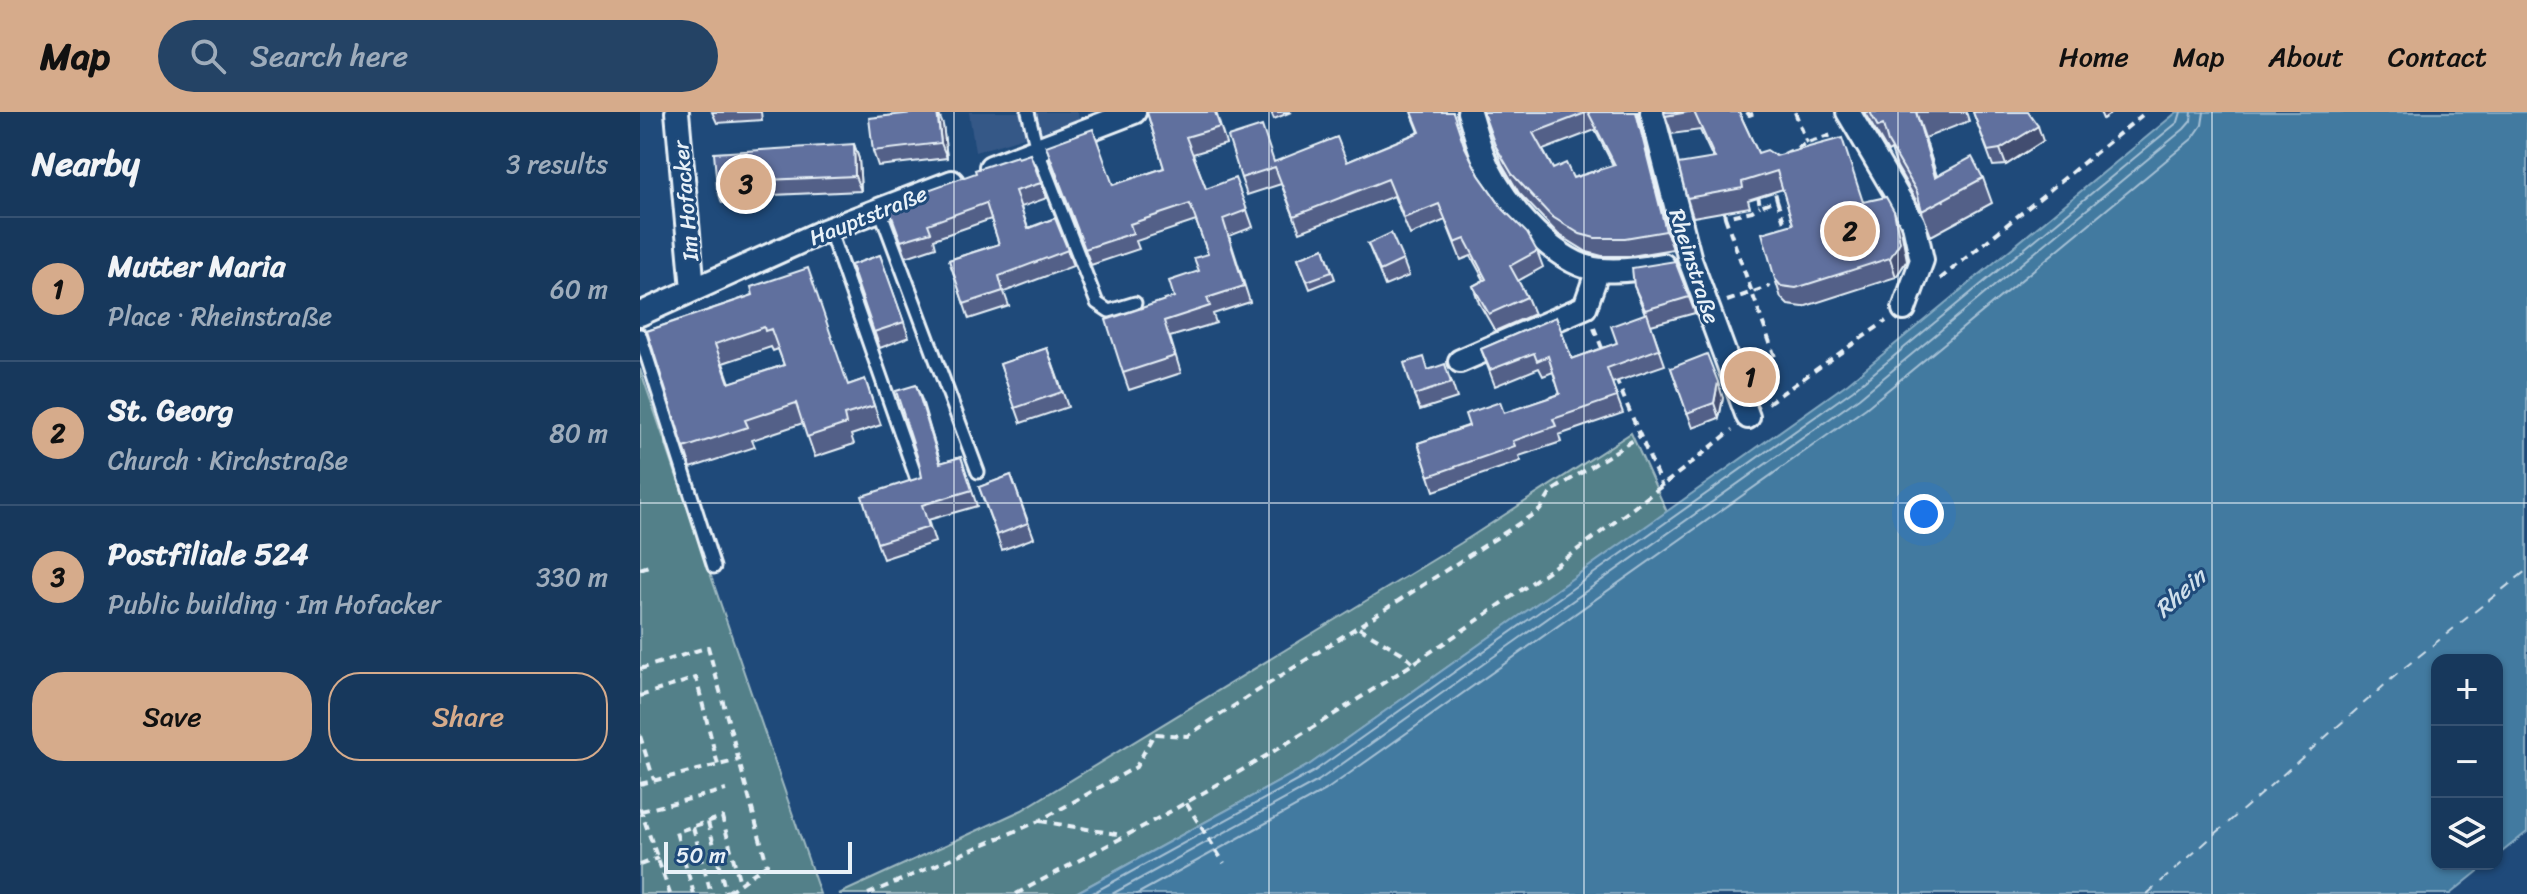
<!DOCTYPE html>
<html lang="en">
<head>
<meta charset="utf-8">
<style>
  :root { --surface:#17385c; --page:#244365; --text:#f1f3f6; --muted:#9eacbb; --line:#365272; --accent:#d6ab8b }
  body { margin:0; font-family:Sriracha,sans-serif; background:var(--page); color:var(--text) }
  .controls { position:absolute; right:24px; bottom:24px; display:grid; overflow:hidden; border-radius:16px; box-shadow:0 2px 6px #0004 }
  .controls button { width:72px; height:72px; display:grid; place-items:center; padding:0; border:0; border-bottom:2px solid var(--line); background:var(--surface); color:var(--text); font:40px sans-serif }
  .scale { position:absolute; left:24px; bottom:20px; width:188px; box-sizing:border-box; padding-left:8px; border:4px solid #e8f1f8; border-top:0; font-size:22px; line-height:28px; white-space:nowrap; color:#e8f1f8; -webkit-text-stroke:6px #1f4a7a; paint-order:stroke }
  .you { position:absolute; left:1284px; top:402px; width:28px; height:28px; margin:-20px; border:6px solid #fff; border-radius:50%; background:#1a73e8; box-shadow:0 0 0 12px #1a73e833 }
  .badge { display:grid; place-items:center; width:52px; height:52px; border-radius:50%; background:var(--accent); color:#111; font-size:26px; font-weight:700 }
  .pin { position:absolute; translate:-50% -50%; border:4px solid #fff; box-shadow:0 2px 8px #0006 }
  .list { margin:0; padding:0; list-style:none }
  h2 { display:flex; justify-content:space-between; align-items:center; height:104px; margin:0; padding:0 32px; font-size:34px }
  h2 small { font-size:26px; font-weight:400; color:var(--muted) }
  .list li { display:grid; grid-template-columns:52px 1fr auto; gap:24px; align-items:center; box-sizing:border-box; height:144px; padding:0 32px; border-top:2px solid var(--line) }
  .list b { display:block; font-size:30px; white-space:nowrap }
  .list p { margin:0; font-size:26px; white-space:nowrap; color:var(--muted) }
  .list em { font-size:26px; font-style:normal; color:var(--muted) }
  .actions { display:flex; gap:16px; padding:24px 32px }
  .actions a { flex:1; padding:18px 0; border:2px solid var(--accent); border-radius:32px; text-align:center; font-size:28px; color:var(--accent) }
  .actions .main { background:var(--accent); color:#111 }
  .icon { flex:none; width:44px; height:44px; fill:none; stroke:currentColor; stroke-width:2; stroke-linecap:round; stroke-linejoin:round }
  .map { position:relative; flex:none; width:1887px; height:782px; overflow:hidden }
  header { display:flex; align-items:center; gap:48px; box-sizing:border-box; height:112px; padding:0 40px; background:var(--accent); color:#111 }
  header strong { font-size:38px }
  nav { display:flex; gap:44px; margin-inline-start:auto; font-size:28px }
  .search { width:560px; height:72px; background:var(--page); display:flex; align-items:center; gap:20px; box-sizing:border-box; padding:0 28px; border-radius:44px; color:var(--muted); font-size:30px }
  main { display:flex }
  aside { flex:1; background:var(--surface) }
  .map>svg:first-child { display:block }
  .built { fill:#365887 }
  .green { fill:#528089; stroke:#9db8c0; stroke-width:2 }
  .water { fill:#437aa0; stroke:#85aac3; stroke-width:2 }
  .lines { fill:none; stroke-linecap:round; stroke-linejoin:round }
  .shore { stroke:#a6c1d5; stroke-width:2 }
  .ferry { stroke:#cfdfeb; stroke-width:2; stroke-dasharray:10 8; stroke-linecap:butt }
  .service-casing { stroke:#e8f1f8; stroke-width:17 }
  .minor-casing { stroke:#e8f1f8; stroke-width:28 }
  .path { stroke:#e8f1f8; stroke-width:4; stroke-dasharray:8 6; stroke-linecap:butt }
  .service { stroke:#1f4a7a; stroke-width:11 }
  .minor { stroke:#1f4a7a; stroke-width:22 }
  .wall { fill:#536088; stroke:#e8f1f8; stroke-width:2; fill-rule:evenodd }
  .shaded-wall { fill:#434e6f; stroke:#e8f1f8; stroke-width:2 }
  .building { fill:#60709e; stroke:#e8f1f8; stroke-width:2; fill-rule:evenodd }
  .grid { fill:none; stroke:#e8f1f8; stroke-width:2; stroke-opacity:0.55 }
  .labels { text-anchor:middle; stroke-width:6; stroke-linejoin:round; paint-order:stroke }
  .street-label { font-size:22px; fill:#e8f1f8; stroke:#1f4a7a }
  .water-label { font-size:24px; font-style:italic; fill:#cfdfeb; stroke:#1f4a7a }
</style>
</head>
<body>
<header>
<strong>Map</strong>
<div class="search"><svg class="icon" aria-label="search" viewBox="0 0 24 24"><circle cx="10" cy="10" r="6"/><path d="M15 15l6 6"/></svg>Search here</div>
<nav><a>Home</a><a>Map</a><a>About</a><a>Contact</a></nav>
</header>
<main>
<aside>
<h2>Nearby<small>3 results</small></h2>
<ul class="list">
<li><span class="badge">1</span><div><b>Mutter Maria</b><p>Place · Rheinstraße</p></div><em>60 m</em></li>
<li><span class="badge">2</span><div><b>St. Georg</b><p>Church · Kirchstraße</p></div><em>80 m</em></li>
<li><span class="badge">3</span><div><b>Postfiliale 524</b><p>Public building · Im Hofacker</p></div><em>330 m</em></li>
</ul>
<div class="actions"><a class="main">Save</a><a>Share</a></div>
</aside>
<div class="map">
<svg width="1887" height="782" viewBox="0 0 1887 782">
  <rect width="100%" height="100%" fill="#1f4a7a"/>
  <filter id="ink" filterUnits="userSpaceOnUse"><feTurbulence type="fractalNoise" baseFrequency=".0125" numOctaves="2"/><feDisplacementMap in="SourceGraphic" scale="16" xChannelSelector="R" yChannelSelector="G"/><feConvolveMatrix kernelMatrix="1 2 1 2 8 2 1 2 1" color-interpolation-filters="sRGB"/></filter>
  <g filter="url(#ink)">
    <path class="built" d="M329 0H438L439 8 335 40Z"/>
    <path class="green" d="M0 257 180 782H0Z
      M991 321 1027 400 669 653 434 782H199L382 698 821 431Z"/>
    <path class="water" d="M1537 0H1887V720L1857 744V548H1797V752H1847L1810 782H434L669 653 1208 271Z"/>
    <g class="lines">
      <path class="shore" d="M451 782 673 660 1213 278 1538 10 1541 0
        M472 782 678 669 1219 286 1544 17 1551 9 1552 0
        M497 782 686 678 1226 296 1553 26 1562 13 1564 0"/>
      <path class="ferry" d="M1507 782 1764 556 1887 458"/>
      <defs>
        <path id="service" d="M388 0 397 37 457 191 469 199 495 191
          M240 98 338 360
          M189 117 277 368
          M0 223 74 455"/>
        <path id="minor" d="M37 0 53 177
          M829 0C835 19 840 40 849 58 868 96 917 154 961 158 982 160 1002 157 1023 153
          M1012 0 1050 148 1108 305
          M1208 0 1274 112 1282 148 1264 197
          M351 55 494 0
          M0 202 184 119 312 70
          M820 249 945 195 958 158"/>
      </defs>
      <use href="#service" class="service-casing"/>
      <use href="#minor" class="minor-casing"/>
      <path class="path" d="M1107 0 1109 3 1118 0
        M1155 0 1167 31
        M1144 42 1167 31 1195 22
        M1118 83 1120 94 1137 88 1135 80
        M1137 88 1146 116
        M1084 99 1085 105 1112 99 1120 94
        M1085 105 1135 245
        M1300 167 1506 0
        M1087 189 1130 174
        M954 216 964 241
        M976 267 1022 375
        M1128 291 1246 209
        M0 457 11 453
        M719 516 762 541 774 552
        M0 557 68 535 127 752 85 782
        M0 584 56 566 78 653
        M0 624 14 668
        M0 672 99 648
        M546 691 584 751
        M0 696 30 782
        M1 699 86 678
        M400 709 482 723
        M68 710 86 781
        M53 715 71 782
        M0 753 18 746
        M54 782 36 720 82 705 100 771
        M228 782 399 709 496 655 514 622 547 624 900 398 912 379 1000 324
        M376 782C433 751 491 722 547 690 738 581 922 457 1092 318"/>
      <use href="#service" class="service"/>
      <use href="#minor" class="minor"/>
    </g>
    <path class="wall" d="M72 0H121L122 8 77 11Z
      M507 0H576L586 32 553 42 566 77 607 98 613 115 589 124 610 190 573 202 576 211 530 225 541 261 489 278 483 261 534 185 559 159 568 142 556 109 496 129 499 137 451 153 406 34 473 73 524 56Z
      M631 0H651L634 7Z
      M771 0H806L839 63 863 97 897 139 903 155 878 169 887 185 894 202 855 219 839 191 833 174 844 168 831 144 821 148 805 108 770 123 754 84 660 120 641 72 607 83 601 66 634 50H707L779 20Z
      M843 0H999L998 3 1033 137 991 144H962L947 140 918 122 879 81 862 52ZM955 18 973 53 933 66 913 57 903 38Z
      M1024 0H1099L1118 41 1136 44 1224 90 1254 99 1261 117 1267 148 1256 165 1163 195 1148 193 1141 186 1135 167 1153 112 1143 77 1108 88 1110 95 1053 105 1047 86 1073 46 1060 18 1032 22Z
      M1224 0H1326L1329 9 1285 26 1297 64 1343 66 1352 91 1291 124 1281 97 1257 55 1251 38 1248 40Z
      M1333 0 1403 29 1366 53 1353 54Z
      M303 13 307 46 238 54 233 39Z
      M214 32 219 47 221 79 133 83V86L82 91 77 76Z
      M390 42 407 86 381 95 388 116 415 106 433 154 364 180 369 194 329 207 309 148 359 132 351 107 294 127 296 135 266 145 250 99 288 87Z
      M728 132 763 148 769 164 745 174Z
      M684 136 695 167 670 177 658 146Z
      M240 143 269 225 240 236 211 153Z
      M1035 149 1055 201 1011 213 1025 253 972 271 983 301 919 323 921 330 879 344 881 349 794 379 778 331 920 282 913 260 903 264 899 256 855 274 841 237 916 205 932 247 977 231 1005 202 994 174Z
      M113 183 208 273 225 267 241 313 211 323 214 332 175 345 163 311 112 328 115 335 51 356 7 219ZM131 235 133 239 138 237 144 253 90 271 83 251Z
      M407 236 428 295 381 311 360 252Z
      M1031 256 1083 286 1079 306 1053 316Z
      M788 258 811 268 817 286 780 298 774 283Z
      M276 273 301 351 321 345 337 394 288 408 295 430 243 447 237 431 282 365Z
      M371 363 394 426 362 438 339 375Z"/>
    <path class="shaded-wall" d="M298 0 303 13 307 46 301 31Z
      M996 0H999L998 3 1033 137 1026 119Z
      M1276 0 1285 26 1304 90 1295 65Z
      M1460 0H1473L1463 7Z
      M1398 14 1403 29 1366 53 1360 37Z
      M214 32 219 47 221 79 215 64Z
      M1254 99 1261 117 1267 148 1256 165 1250 146Z
      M1078 270 1083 286 1079 306 1074 291Z
      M276 273 282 288 305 367 300 351Z"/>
    <path class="building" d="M282 0H297L301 31 233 39 229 6Z
      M507 0H575L580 15 546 25 566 77 595 66 607 98 583 107 604 174 567 186 570 194 524 209 535 244 483 261 466 208 534 185 529 169 559 159 554 146 568 142 550 92 490 112 493 121 445 137 406 34 453 17 473 73 524 56Z
      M772 0H813L824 33 839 63 863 97 887 121 897 139 870 154 887 185 849 202 833 174 846 167 825 127 815 131 799 92 764 106 748 67 654 104 635 55 601 66 588 25 622 14 634 50 697 25 707 50 780 20Z
      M843 0H948L893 21 913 57 926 51 933 66 975 53 948 0H996L1026 119 985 126H955L940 122 911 104 872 62 855 33Z
      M1024 0H1048L1025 4Z
      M1054 0H1099L1118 41 1127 38 1136 44 1202 26 1223 90 1246 85 1254 99 1260 130 1250 146 1156 176 1141 174 1135 167 1122 121 1153 112 1137 59 1102 70 1103 76 1047 86 1038 52 1075 46Z
      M1230 0H1277H1276L1295 65 1332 45 1343 66 1282 99 1277 80 1248 30 1243 13 1238 15Z
      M1333 0H1388L1398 14 1360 37 1348 39Z
      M214 32 215 64 127 68 128 71 77 76 74 41Z
      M390 42 401 71 375 79 388 117 415 106 428 138 359 164 363 179 324 192 309 148 359 132 346 91 288 112 291 120 261 129 250 99 288 87 285 79 336 61 335 58 377 44 378 46Z
      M751 121 763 148 740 159 728 132Z
      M684 136 692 160 667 169 658 146Z
      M240 143 264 210 234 220 211 153Z
      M1035 149 1049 185 1005 198 994 174 992 156Z
      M168 156 208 273 225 267 234 294 204 303 206 312 167 325 156 291 105 308 108 315 44 336 7 219 113 183 111 175ZM124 215 125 219 131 217 144 253 89 271 75 232Z
      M1007 201 1019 237 967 256 977 285 913 307 916 314 873 329 875 334 789 364 778 331 829 314 825 302 860 290 864 301 920 282 908 244 897 249 894 241 850 258 841 237 916 205 932 247 977 231 971 214Z
      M407 236 422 280 375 296 360 252Z
      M1067 242 1078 270 1074 291 1047 301 1031 256Z
      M784 245 788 258 805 252 811 271 774 283 764 251Z
      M276 273 300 351 321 345 332 378 282 393 289 415 237 431 222 384 282 365 279 350 256 279Z
      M371 363 388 411 357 423 339 375Z"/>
  </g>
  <path class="grid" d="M314 0V782M629 0V782M944 0V782M1258 0V782M1572 0V782M0 391H1887"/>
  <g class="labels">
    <g class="street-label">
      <text transform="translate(45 89) rotate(-95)" y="8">Im Hofacker</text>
      <text transform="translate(228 103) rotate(-22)" y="8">Hauptstraße</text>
      <text transform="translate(1055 154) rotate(72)" y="8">Rheinstraße</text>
    </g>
    <g class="water-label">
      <text transform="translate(1540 481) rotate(-42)" y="8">Rhein</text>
    </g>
  </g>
</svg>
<div class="controls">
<button>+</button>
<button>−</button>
<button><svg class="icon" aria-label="layers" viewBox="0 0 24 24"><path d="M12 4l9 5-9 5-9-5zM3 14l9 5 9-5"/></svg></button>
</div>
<div class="scale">50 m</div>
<div class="you"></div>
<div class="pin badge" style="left:1110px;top:265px">1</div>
<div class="pin badge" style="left:1210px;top:119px">2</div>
<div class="pin badge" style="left:106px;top:72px">3</div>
</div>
</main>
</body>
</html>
